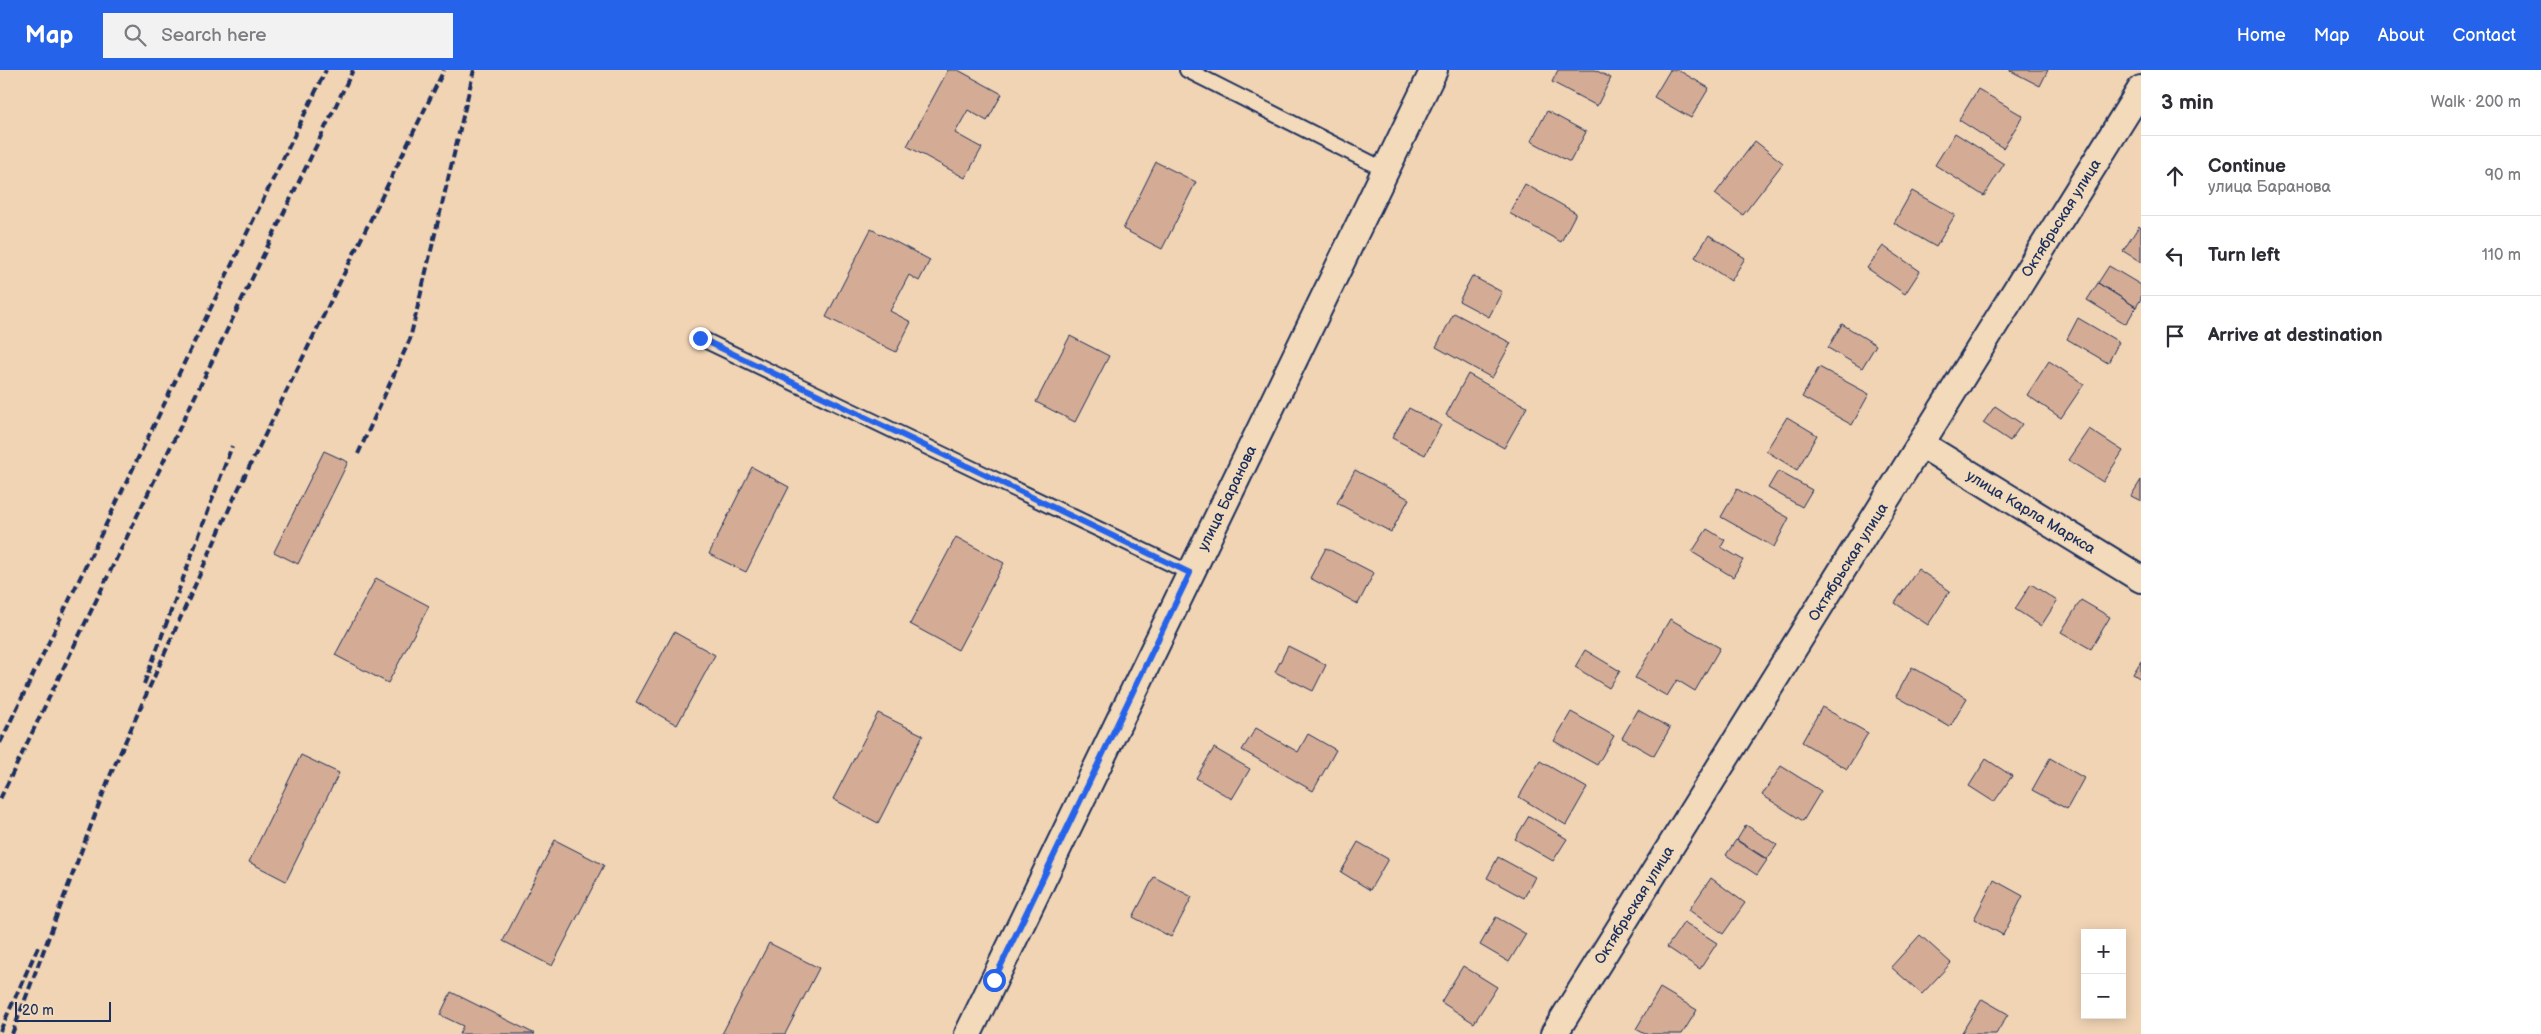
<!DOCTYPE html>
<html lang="en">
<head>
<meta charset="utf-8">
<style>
  :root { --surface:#fff; --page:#f2f2f3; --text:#2b2b33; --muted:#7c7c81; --line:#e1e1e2; --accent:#2563eb }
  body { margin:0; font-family:"Balsamiq Sans",sans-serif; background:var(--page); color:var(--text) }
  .controls { position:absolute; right:15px; bottom:15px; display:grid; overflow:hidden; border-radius:0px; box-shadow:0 2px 12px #0003 }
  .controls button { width:45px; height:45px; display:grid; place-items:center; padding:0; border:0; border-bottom:1px solid var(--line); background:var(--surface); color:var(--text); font:25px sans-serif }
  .scale { position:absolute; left:15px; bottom:12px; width:96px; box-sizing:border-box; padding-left:5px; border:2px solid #1b2f5e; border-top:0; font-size:14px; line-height:18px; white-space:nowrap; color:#1b2f5e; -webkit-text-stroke:4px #f2daba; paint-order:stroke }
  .stop { position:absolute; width:15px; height:15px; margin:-11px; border:4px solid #2563eb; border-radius:50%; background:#fff }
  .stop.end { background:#2563eb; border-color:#fff; box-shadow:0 1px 5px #0008 }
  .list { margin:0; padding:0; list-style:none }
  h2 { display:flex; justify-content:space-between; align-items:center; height:65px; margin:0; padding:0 20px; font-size:21px }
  h2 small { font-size:16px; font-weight:400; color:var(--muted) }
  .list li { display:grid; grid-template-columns:32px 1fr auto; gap:15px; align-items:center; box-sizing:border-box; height:80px; padding:0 20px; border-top:1px solid var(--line) }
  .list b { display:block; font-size:19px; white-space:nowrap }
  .list p { margin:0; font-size:16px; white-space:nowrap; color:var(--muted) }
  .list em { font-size:16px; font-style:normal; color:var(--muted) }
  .icon { flex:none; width:28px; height:28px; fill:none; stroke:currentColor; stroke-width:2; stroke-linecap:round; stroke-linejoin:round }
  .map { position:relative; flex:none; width:2141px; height:964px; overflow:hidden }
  header { display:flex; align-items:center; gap:30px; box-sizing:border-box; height:70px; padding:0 25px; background:var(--accent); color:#fff }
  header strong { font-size:24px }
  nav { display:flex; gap:28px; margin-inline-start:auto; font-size:18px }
  .search { width:350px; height:45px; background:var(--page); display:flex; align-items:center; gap:12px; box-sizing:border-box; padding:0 18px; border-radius:0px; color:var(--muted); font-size:19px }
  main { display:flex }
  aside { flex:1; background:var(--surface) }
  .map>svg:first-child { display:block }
  .building { fill:#d4ac95; stroke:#1b2f5e }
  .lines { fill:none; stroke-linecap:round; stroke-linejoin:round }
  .lane-casing { stroke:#1b2f5e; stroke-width:18 }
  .street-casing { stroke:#1b2f5e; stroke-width:30 }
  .lane { stroke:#f2daba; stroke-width:14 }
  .street { stroke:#f2daba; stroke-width:26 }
  .rail { stroke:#1b2f5e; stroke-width:4; stroke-dasharray:8 4; stroke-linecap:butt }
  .route { stroke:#2563eb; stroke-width:6 }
  .labels { text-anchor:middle; stroke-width:4; stroke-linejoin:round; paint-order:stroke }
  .street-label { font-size:15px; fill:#1b2f5e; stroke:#f2daba }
</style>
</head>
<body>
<header>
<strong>Map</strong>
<div class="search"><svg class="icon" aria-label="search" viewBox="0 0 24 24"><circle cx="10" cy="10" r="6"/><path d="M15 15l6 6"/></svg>Search here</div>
<nav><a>Home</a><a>Map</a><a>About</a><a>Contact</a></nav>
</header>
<main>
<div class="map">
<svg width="2141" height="964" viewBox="0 0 2141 964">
  <rect width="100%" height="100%" fill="#f1d4b4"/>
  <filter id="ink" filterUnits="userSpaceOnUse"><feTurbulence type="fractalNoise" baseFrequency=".02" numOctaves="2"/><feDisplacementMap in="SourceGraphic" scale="10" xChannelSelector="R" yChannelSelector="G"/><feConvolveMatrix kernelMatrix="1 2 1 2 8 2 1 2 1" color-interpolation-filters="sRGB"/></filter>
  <g filter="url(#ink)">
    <path class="building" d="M948 0H958L1002 24 987 51 968 40 955 63 982 78 965 108 907 76Z
      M1558 0H1595L1611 8 1597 36 1552 12Z
      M1670 0H1678L1709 18 1691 48 1654 27Z
      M2009 0H2048L2040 16Z
      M1978 19 2023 46 2003 78 1959 50Z
      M1547 41 1586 62 1570 92 1531 71Z
      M1955 63 2004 94 1984 126 1935 95Z
      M1755 71 1783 93 1743 145 1715 124Z
      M1156 92 1196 112 1162 179 1123 159Z
      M1525 114 1576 143 1561 172 1509 143Z
      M1912 121 1955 145 1936 177 1894 153Z
      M2139 156 2141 158V192L2123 181Z
      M871 159 930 190 919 211 909 205 890 241 911 252 896 282 826 247Z
      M1709 165 1745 188 1731 211 1695 187Z
      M1883 176 1920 201 1905 224 1867 198Z
      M2109 196 2141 215V229L2136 237 2098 213Z
      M1472 206 1502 222 1489 247 1459 231Z
      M2098 213 2136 237 2126 254 2087 230Z
      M1454 243 1511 273 1492 308 1436 277Z
      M2078 248 2119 272 2108 293 2067 269Z
      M1842 254 1876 275 1862 298 1828 278Z
      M1070 266 1109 286 1075 352 1036 332Z
      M2049 291 2084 314 2061 348 2027 325Z
      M1819 297 1869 324 1852 355 1802 327Z
      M1468 304 1527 337 1504 378 1446 345Z
      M1995 336 2022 354 2010 371 1983 353Z
      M1409 338 1441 355 1425 385 1392 368Z
      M1787 347 1817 365 1797 400 1766 381Z
      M2089 359 2123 381 2103 412 2068 390Z
      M324 381 348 392 298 494 274 482Z
      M752 397 789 417 746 502 709 484Z
      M1355 400 1409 429 1391 462 1337 433Z
      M1778 401 1812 420 1802 437 1768 418Z
      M2141 410V431L2131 426Z
      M1737 419 1789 448 1774 477 1721 447Z
      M1707 459 1725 470 1721 477 1743 490 1733 507 1692 482Z
      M956 467 1004 493 958 580 910 554Z
      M1326 478 1374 503 1358 534 1310 508Z
      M1918 499 1950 521 1928 555 1895 533Z
      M376 508 429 536 388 613 335 585Z
      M2031 514 2057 531 2041 556 2015 539Z
      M2081 530 2110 547 2091 579 2061 562Z
      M1670 549 1720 578 1695 621 1677 610 1667 626 1635 608Z
      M674 562 715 585 677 655 636 632Z
      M1288 576 1326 595 1313 621 1275 602Z
      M1585 580 1620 601 1609 618 1575 597Z
      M2141 591V609L2133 604Z
      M1912 597 1967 628 1950 657 1896 626Z
      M1822 637 1868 663 1847 699 1802 672Z
      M1638 640 1670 658 1654 686 1622 668Z
      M1571 642 1614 666 1597 695 1554 671Z
      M878 643 923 665 878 753 833 729Z
      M1256 658 1298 682 1308 664 1336 680 1313 721 1242 680Z
      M1214 678 1250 699 1232 729 1196 708Z
      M301 685 339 703 286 811 249 792Z
      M2050 688 2084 708 2067 739 2032 720Z
      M1986 689 2012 706 1994 732 1969 716Z
      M1540 691 1587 718 1566 755 1519 727Z
      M1781 696 1821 721 1803 751 1762 725Z
      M1529 746 1567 769 1553 791 1515 769Z
      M1746 755 1777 775 1767 789 1737 770Z
      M555 770 604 795 552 896 503 871Z
      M1736 770 1767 790 1757 805 1726 785Z
      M1358 772 1388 789 1370 820 1341 802Z
      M1498 787 1535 807 1524 828 1487 808Z
      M1154 807 1192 827 1171 867 1133 847Z
      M1711 808 1745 833 1723 864 1689 840Z
      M1994 810 2023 826 2003 865 1974 849Z
      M1496 847 1526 864 1509 892 1480 875Z
      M1684 852 1717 873 1700 899 1667 877Z
      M1920 865 1951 893 1922 924 1891 897Z
      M769 873 819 898 785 964H722Z
      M1463 896 1497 917 1474 953 1441 932Z
      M1660 918 1697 940 1682 964H1645L1636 959Z
      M451 922 535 964H459L463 956 440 945Z
      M1982 929 2008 944 1996 964H1961Z"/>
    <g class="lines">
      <defs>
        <path id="lane" d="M1187 0 1385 100
          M700 268 1190 503"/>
        <path id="street" d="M1921 374 2141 509
          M968 964 1434 0
          M1554 964 2141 19"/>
      </defs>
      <use href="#lane" class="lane-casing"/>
      <use href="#street" class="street-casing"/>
      <use href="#lane" class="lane"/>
      <use href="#street" class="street"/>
      <path class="rail" d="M358 384 410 269 474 0
        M144 614 232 376
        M0 673 326 0
        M0 729 353 0
        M0 961 38 877
        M12 964 109 708 234 428 444 0"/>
    </g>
  </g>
  <g class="lines" filter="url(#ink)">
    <path class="route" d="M700 268 1190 503 994 910"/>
  </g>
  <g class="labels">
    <g class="street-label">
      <text transform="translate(2061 148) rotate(-58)" y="5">Октябрьская улица</text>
      <text transform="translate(1227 428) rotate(-64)" y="5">улица Баранова</text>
      <text transform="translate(2031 442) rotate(31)" y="5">улица Карла Маркса</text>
      <text transform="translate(1848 492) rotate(-58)" y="5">Октябрьская улица</text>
      <text transform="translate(1634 835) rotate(-58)" y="5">Октябрьская улица</text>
    </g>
  </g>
</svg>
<div class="controls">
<button>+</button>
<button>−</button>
</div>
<div class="scale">20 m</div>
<div class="stop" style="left:994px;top:910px"></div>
<div class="stop end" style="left:700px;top:268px"></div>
</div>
<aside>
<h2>3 min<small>Walk · 200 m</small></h2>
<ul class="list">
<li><svg class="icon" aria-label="ahead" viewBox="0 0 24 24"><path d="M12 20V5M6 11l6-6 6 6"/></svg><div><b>Continue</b><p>улица Баранова</p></div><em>90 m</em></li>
<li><svg class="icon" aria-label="left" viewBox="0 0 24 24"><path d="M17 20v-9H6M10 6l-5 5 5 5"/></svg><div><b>Turn left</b></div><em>110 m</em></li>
<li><svg class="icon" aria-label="arrive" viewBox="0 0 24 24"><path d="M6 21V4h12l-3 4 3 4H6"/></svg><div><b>Arrive at destination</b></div></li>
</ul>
</aside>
</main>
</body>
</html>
